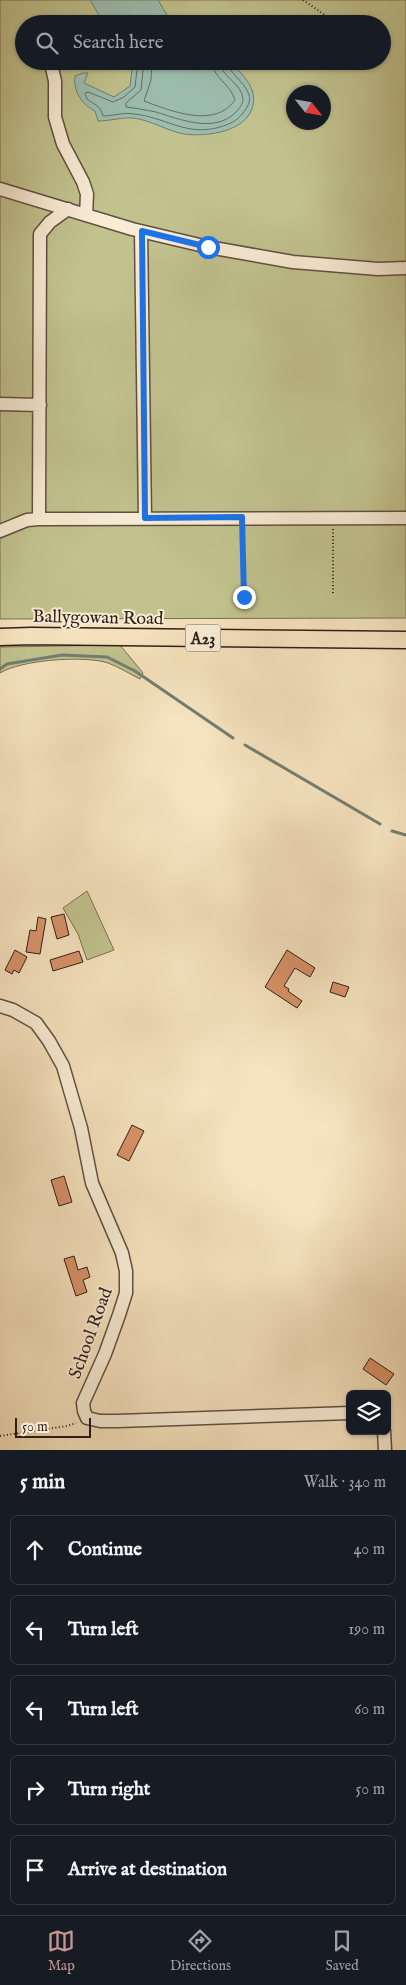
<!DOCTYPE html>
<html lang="en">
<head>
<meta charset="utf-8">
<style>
  :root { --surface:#171b24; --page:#20242c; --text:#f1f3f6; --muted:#9ea1a6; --line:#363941; --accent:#c59692 }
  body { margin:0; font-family:"IM FELL English",serif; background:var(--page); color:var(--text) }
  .controls { position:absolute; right:15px; bottom:15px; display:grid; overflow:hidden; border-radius:8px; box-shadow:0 1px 4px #0004 }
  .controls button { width:45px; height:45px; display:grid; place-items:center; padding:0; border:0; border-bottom:1px solid var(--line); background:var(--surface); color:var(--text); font:25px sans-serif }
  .compass { position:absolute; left:286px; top:85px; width:45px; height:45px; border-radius:50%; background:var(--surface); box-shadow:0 1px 4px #0004; rotate:121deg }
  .scale { position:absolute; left:15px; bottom:12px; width:76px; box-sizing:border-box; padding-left:5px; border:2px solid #301e17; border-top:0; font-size:14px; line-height:18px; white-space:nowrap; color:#301e17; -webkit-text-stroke:4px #f8ecd5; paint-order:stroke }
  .stop { position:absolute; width:15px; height:15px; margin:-11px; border:4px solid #1a73e8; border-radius:50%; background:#fff }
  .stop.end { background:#1a73e8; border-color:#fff; box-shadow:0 1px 5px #0008 }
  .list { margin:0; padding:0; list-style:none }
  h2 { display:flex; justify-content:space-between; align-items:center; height:65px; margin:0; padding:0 20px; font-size:21px }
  h2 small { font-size:16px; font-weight:400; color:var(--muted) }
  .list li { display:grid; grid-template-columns:32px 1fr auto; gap:15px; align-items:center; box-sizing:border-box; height:70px; margin:0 10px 10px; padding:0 10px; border:1px solid var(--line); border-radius:8px }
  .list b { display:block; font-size:19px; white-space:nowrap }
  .list em { font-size:16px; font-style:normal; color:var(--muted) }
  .icon { flex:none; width:28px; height:28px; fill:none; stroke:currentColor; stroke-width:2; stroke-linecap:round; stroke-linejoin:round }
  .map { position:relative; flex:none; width:406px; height:1450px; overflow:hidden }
  .search { position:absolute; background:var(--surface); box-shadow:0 1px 4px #0004; left:15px; right:15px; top:15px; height:55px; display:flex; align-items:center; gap:12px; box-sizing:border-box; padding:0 18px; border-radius:28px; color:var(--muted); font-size:19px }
  .sheet { height:465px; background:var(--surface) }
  nav { display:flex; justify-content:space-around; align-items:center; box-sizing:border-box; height:70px; border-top:1px solid var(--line); background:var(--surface); font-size:14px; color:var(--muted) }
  nav a { display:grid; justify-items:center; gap:2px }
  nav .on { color:var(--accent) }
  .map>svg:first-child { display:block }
  .green { fill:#c1c28e; stroke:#787052; fill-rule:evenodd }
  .water { fill:#9cbeaf; stroke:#717e72 }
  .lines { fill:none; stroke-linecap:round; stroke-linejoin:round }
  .shore { stroke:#666e63; stroke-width:1 }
  .stream { stroke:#717e72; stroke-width:3 }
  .building { fill:#d89268; stroke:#301e17 }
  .minor-casing { stroke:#614f41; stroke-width:15 }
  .major-casing { stroke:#301e17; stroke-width:19 }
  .path { stroke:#301e17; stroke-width:2; stroke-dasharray:1 2.5; stroke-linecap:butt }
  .minor { stroke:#f8ecd5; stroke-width:12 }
  .major { stroke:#f5e2be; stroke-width:16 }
  .route { stroke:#1a73e8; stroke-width:6 }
  .labels { text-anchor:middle; stroke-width:4; stroke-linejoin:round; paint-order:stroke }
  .shield { fill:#f8ecd5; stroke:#6c5c50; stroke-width:1 }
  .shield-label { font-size:16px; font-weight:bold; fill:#301e17 }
  .street-label { font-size:18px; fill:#301e17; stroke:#f8ecd5 }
</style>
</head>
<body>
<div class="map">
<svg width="406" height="1450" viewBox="0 0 406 1450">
  <rect width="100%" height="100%" fill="#f5e2be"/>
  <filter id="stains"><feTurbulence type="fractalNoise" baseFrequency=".004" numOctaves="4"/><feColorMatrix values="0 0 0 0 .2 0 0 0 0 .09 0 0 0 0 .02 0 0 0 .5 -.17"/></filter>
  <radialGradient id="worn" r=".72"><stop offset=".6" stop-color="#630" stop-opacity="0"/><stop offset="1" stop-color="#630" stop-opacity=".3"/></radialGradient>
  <path class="green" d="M0 0H406V618L0 619ZM24 24H382V61H24ZM294 92H324V122H294Z
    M120 645 143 673 140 679C130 674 119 667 108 663 84 655 21 660 0 673V647Z
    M87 891 114 950 87 960 78 934 63 908Z"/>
  <path class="water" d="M90 0H158L167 15 180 24H104Z
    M133 61H228C241 72 257 87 253 105 248 132 206 137 184 134 167 131 151 120 133 118 122 117 110 121 98 121L95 111C82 105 73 91 75 76L83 73H88L84 83 114 97 130 86Z"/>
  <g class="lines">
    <path class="shore" d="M138 61 135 87 124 97 113 102 88 92 85 93C87 104 94 101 99 108 101 110 102 113 103 116 113 116 124 112 134 114 165 117 187 137 220 127 230 124 237 121 243 113 247 108 251 102 249 95 246 83 226 70 226 61
      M144 61 141 90 126 103V107C135 108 146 110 156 112 179 119 215 134 236 112 239 109 243 104 243 99 242 83 220 76 219 61
      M152 61 151 80 144 101C171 111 215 129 235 100 231 84 212 78 212 61"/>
    <path class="stream" d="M0 669 7 664 62 655 107 657 135 671 233 738
      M245 745 380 824
      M392 831 406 835"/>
  </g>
  <path class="building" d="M64 914 69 935 57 939 51 917Z
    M38 917 46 919 40 954 26 952 30 930 36 931Z
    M15 950 27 957 19 973 14 970 12 974 5 970Z
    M287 950 315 968 310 977 295 968 284 986 289 989 288 991 302 1001 297 1008 265 987Z
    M79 951 83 962 53 971 50 960Z
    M333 982 349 987 345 997 330 992Z
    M132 1125 144 1131 129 1161 117 1155Z
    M64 1176 72 1202 59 1206 51 1180Z
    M74 1256 78 1270 87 1267 90 1277 83 1280 87 1292 76 1296 64 1259Z
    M370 1358 394 1374 386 1385 363 1369Z"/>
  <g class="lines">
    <defs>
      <path id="minor" d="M48 61 52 68 55 81V117L63 144 83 182 87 194 86 215
        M0 189 132 229 208 247 293 262 378 269 406 268
        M141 231 145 518
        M0 404 40 405
        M39 519 40 234 50 222 68 209
        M0 531 27 520 39 519 406 518
        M0 1006 13 1010 36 1023 49 1041 63 1066 81 1128 92 1183 122 1253 126 1271V1293L119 1315 105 1354 83 1403 84 1411 87 1418 100 1421H118L350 1413
        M384 1431 385 1450"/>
      <path id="major" d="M0 637 31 636 406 640"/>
    </defs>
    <use href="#minor" class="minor-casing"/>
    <use href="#major" class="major-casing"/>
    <path class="path" d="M303 0 338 24
      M242 529 243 597
      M333 529V594
      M0 1436 67 1426 76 1423"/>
    <use href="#minor" class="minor"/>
    <use href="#major" class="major"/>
  </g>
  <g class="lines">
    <path class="route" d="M208 247 142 231 145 518 242 517 244 597"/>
  </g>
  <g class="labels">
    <rect class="shield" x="185.5" y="624.5" width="35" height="27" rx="4"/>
    <g class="shield-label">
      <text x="203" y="644">A23</text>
    </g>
    <g class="street-label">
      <text transform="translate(98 617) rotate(1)" y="6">Ballygowan Road</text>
      <text transform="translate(90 1333) rotate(-70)" y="6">School Road</text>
    </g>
  </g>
  <rect width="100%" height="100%" filter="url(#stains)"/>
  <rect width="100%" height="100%" fill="url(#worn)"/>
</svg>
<div class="controls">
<button><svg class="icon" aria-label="layers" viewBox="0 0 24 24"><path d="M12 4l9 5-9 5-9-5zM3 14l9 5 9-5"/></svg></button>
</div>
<svg class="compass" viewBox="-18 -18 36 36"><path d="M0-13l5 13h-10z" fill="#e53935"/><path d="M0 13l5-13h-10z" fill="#9ea1a6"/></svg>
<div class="scale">50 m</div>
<div class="stop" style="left:208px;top:247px"></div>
<div class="stop end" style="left:244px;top:597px"></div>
<div class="search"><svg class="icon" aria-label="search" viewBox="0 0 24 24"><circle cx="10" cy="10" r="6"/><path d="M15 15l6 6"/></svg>Search here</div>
</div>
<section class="sheet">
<h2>5 min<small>Walk · 340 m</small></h2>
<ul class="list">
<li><svg class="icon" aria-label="ahead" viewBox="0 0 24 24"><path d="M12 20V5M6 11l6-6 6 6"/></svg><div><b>Continue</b></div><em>40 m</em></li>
<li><svg class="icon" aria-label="left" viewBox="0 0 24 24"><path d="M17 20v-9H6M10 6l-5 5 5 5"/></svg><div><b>Turn left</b></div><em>190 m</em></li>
<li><svg class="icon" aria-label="left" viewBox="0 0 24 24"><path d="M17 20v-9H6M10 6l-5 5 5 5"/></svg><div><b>Turn left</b></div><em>60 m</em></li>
<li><svg class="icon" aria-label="right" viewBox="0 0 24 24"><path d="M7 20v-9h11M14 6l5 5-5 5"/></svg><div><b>Turn right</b></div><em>50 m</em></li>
<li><svg class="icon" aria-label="arrive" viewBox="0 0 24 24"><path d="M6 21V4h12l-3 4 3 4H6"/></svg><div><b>Arrive at destination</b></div></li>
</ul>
</section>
<nav>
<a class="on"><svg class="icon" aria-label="map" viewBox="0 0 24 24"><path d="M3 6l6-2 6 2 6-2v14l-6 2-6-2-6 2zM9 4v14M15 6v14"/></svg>Map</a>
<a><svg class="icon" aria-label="directions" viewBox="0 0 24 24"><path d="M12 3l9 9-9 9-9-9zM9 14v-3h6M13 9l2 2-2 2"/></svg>Directions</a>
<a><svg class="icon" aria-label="saved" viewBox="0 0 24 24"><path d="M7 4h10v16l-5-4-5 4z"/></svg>Saved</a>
</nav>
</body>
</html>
